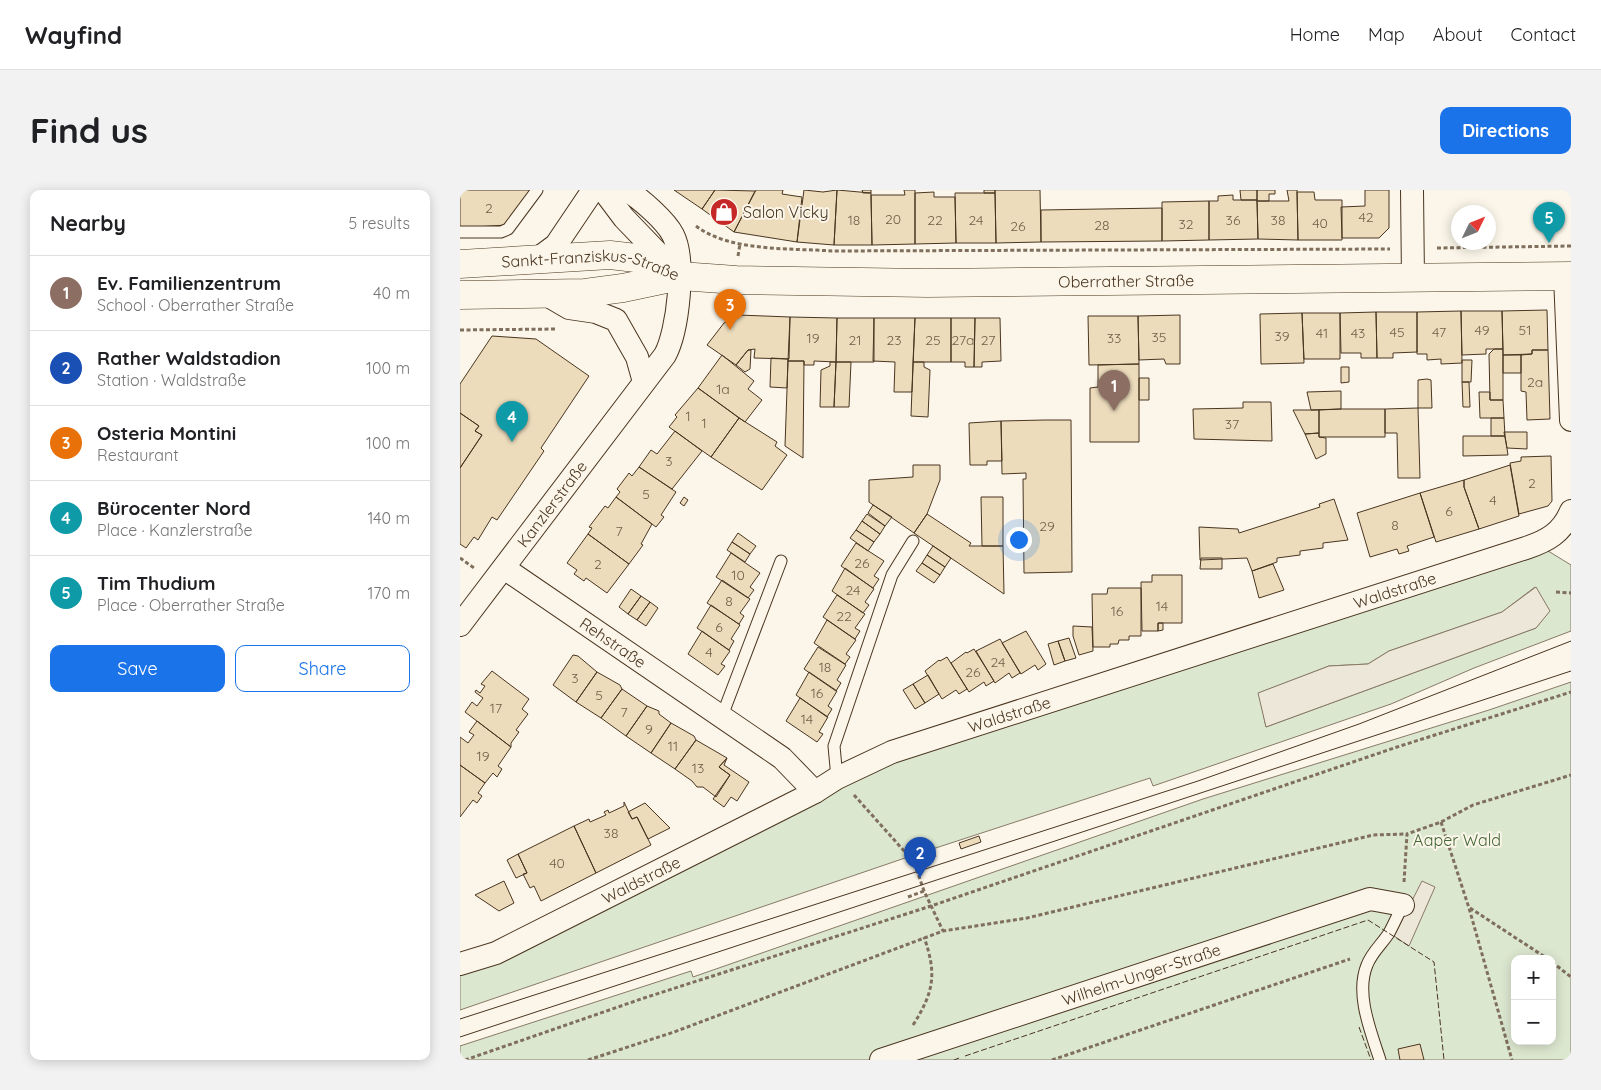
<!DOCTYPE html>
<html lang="en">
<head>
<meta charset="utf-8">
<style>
  :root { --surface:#fff; --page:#f2f2f2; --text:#202124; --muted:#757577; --line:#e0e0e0; --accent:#1a73e8 }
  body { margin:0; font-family:Quicksand,sans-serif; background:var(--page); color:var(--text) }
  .controls { position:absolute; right:15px; bottom:15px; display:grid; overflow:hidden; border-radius:10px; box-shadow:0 2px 12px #0003 }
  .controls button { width:45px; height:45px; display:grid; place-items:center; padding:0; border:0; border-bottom:1px solid var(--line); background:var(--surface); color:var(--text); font:25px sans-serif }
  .compass { position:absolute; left:991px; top:15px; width:45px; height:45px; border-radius:50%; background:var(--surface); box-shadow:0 2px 12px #0003; rotate:47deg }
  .you { position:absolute; left:558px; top:349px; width:18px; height:18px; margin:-12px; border:4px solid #fff; border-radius:50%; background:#1a73e8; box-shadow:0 0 0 8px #1a73e833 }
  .badge { display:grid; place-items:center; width:32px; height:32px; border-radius:50%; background:var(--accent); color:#fff; font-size:16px; font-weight:700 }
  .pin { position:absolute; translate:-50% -41px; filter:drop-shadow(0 1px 2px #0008) }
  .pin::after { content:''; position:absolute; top:26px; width:18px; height:15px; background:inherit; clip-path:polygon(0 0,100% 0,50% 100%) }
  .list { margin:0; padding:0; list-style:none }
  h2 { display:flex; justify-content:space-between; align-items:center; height:65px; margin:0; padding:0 20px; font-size:21px }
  h2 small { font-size:16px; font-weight:400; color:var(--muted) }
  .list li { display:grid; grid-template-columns:32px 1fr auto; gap:15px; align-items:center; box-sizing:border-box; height:75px; padding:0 20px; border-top:1px solid var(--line) }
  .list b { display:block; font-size:19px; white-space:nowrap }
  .list p { margin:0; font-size:16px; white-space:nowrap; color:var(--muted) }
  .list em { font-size:16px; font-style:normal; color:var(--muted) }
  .actions { display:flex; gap:10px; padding:15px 20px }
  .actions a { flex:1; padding:11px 0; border:1px solid var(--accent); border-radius:10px; text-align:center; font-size:18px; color:var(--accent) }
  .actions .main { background:var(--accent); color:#fff }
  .map { position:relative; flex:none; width:1111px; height:870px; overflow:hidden; border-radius:10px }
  header { display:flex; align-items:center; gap:30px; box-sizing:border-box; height:70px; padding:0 25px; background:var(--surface); border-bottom:1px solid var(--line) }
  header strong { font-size:24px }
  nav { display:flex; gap:28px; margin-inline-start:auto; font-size:18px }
  .intro { display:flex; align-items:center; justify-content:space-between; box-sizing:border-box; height:120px; padding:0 30px }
  h1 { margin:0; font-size:35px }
  .button { padding:12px 22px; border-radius:10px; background:var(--accent); color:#fff; font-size:18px; font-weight:700 }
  main { display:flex; gap:30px; padding:0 30px }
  aside { flex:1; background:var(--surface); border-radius:10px; box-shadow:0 2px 12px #0003 }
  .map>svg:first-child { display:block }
  .green { fill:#dce7d0; stroke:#887966; fill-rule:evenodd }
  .parking { fill:#ede7d9; stroke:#887966 }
  .building { fill:#ecdcbc; stroke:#4a3520 }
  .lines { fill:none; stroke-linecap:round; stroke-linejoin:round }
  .lane-casing { stroke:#4a3520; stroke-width:13 }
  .street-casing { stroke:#4a3520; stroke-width:24 }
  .secondary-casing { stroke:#4a3520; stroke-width:29 }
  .path { stroke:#7f6f5c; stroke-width:3; stroke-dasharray:4 2.5; stroke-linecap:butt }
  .lane { stroke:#fbf6e9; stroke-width:11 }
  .street { stroke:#fbf6e9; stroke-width:22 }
  .secondary { stroke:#fbf6e9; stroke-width:28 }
  .tram { stroke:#4a3520; stroke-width:1 }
  .fence { stroke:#4a3520; stroke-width:1; stroke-dasharray:6 2.5; stroke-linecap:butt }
  .labels { text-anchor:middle; stroke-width:4; stroke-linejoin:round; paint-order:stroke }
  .number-label { font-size:14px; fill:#725f47 }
  .poi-label { font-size:16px; fill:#4a3520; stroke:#fbf6e9; text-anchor:start }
  .street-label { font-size:16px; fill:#4a3520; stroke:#fbf6e9 }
  .park-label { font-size:16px; fill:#436837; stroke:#fbf6e9 }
</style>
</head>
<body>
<header>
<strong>Wayfind</strong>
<nav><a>Home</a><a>Map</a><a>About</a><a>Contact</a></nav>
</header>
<div class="intro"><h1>Find us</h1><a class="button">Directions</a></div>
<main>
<aside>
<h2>Nearby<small>5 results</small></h2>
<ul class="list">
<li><span class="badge" style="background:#8d6e63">1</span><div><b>Ev. Familienzentrum</b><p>School · Oberrather Straße</p></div><em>40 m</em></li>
<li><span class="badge" style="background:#1a4fb4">2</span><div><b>Rather Waldstadion</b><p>Station · Waldstraße</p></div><em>100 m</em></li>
<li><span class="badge" style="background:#e8710a">3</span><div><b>Osteria Montini</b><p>Restaurant</p></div><em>100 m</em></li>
<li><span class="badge" style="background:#0f9aa8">4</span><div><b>Bürocenter Nord</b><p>Place · Kanzlerstraße</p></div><em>140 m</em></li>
<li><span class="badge" style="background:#0f9aa8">5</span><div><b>Tim Thudium</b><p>Place · Oberrather Straße</p></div><em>170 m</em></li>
</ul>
<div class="actions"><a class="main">Save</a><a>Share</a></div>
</aside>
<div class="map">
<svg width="1111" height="870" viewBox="0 0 1111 870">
  <rect width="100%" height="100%" fill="#fbf6e9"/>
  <path class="green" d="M1080 356 1111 375V441L1014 478 931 514 693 596 690 588 445 668 0 820V778L435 567ZM1075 397 1089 421 1076 438 806 537 799 503 869 476 908 474 929 461 1042 422Z
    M1111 492V870H0V856L231 781 233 787 743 609 1029 520ZM1055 769H1092V851H1055Z"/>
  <path class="parking" d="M1076 397 1090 421 1076 438 806 537 798 503 869 476 908 474 929 461 1042 422Z
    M962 691 975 697 949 756 934 746Z"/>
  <path class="building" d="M0 0H71L46 35 0 38Z
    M214 0H255L242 19Z
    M255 0 295 1 274 42 242 19Z
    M296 0H323L322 4 342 7 337 52 274 42Z
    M344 0 363 2 377 0 374 55 337 52Z
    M377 0 411 3 412 55H374Z
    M402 0H411V3H403Z
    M444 0H455V54L412 55 411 5H445Z
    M524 0H535V3H524Z
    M535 0H580L581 52 536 53Z
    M780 0H797V10H781Z
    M797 0H815V4H809V11H797Z
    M827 0H837L838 50 798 49 797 11H829Z
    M905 0H929V38L919 48H882L881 17 905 16Z
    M474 2V7H495L496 53 455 54V3Z
    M837 2H854L855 10H882V50H838Z
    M495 3H535L536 53H496Z
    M773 5V10H797L798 49 749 50V11H758V6Z
    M749 11V50L702 51V12Z
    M702 18V51L581 52V20Z
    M1087 120 1088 160H1072V164L1043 165 1042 121Z
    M1001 121 1002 173 981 174V169L967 170V164H957V122Z
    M1001 121H1042L1043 159H1026V164L1002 165Z
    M916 122 917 168H901V163H881L880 123Z
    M916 122H957V162L933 163V168H917Z
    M842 123 844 173 801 174 800 124Z
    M842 123H880V169H844Z
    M278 125 330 127 329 169 294 168 295 159 288 160 276 175 247 155 264 133Z
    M720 125V174H706L704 169 679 170 678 126Z
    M628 126H678L679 174 629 175Z
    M330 127 377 128 376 172 354 171V175H344V171H328Z
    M377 128H414V172H376Z
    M414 128H455L452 202H434L435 172 413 171Z
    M455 128H491V172H453Z
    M491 128H515L514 177H505V172H491Z
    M515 128H540L541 171 522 172V177H514Z
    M32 146 76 149 129 186 81 258 84 261 37 330 32 327 18 350 14 347 6 358 0 354V278L22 245 15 241 19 236 0 223V194Z
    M1034 159H1043V210H1030L1029 164Z
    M288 160H291L290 179 285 182 276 175Z
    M1072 160H1088L1090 229 1067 230 1066 202 1061 201V165L1072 164Z
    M262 165 294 191 288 199 302 210 285 232 238 198Z
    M1043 165H1061V183H1043Z
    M311 168 328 169 327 198 310 197Z
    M1002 170H1012L1011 192H1002Z
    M328 171H344L343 268 325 256Z
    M370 172H376L374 217H360L361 180 370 176Z
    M376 172H391L389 217H374Z
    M453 172H464V177L470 180 468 227 451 226Z
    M679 174V252H630V198L638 197V175Z
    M881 177H889V192L881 193Z
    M679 188H689V210H679Z
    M967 189 971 190 972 218H958V190Z
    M1002 192H1009L1010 217H1003Z
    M238 198 279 228 251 267 209 237 217 227 215 225Z
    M881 201V219L851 220 847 202Z
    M1019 202H1030V210H1043L1044 228H1020Z
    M783 212H811L812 251 734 249 733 219 783 218Z
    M958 218 960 288H938L937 243H925V219Z
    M881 219H925V247H859V220Z
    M833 220H859V243L845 244Z
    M0 223 19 236 15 241 22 245 0 278Z
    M279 228 317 252 315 256 327 265 302 300 251 267Z
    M1031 228H1044L1045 246H1031Z
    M585 230H611L612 382 564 383 563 289H566V283L542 284 541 231Z
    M541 231 542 271H527V275H510L509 233Z
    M215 241 242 261 212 299 179 277 191 260 197 264Z
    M1044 242H1067V259L1047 258Z
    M859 243V247L866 248V264L856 269 845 244Z
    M1003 246H1045L1048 265 1003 266Z
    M1091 266 1092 311 1088 316 1059 324 1050 273 1061 271V267Z
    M453 275H480V290L467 324 454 343 409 312V290L453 287Z
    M1050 275 1059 326 1019 339 1004 297V290Z
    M179 277 216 302 201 325 204 327 196 337 156 307 160 302 157 299 169 283 172 286Z
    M1004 290V297L1019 339 976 352 960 303Z
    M960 303 974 347 947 356 949 361 939 364 937 359 910 367 897 323Z
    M156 307 192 334 181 354 183 355 169 374 128 344 132 338 129 337 145 316 148 318Z
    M224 307 228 310 224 316 220 313Z
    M521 307H543V356H522Z
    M874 309 888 350 863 353V358L840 361V365L817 368V372L792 381 787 368 740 370 739 337 778 339 779 343 860 317 859 314Z
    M413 315 432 327 425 336 408 323Z
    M407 324 425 336 420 344 402 331Z
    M467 324 511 353 509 356H543L544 404 454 343Z
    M402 331 420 344 414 352 396 340Z
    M396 340 414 352 408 361 390 348Z
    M278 343 296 356 290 364 272 352Z
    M128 344 169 374 147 403 126 388 124 391 114 384 117 380 107 373Z
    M272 352 290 364 285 372 267 360Z
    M396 353 424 371 414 386 419 389 413 398 381 376Z
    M473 356 491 368 485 377 467 365Z
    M271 363 300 383 290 397 294 400 288 408 256 387Z
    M467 365 485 377 480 385 462 373Z
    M741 368H762V379H740Z
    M462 373 480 385 474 393 456 381Z
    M813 374 824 400 799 408 792 381Z
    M385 378 414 399 405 412 409 415 403 423 372 401Z
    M692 385H722V433H698V441H682L681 392H692Z
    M262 390 290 409 280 423 284 426 279 434 247 413Z
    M648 398H681V446H669V450H659L658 454H650V457H633L632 404H647Z
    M171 399 181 406 168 424 159 417Z
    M377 405 405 424 395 438 400 441 395 449 363 427Z
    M181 406 190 412 177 430 168 424Z
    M190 412 198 418 186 436 177 430Z
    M251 415 280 435 271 449 274 451 269 460 237 438Z
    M367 430 396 450 386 464 390 467 385 474 354 453Z
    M698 433H703V440L698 441Z
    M613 436 632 437 633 461 619 465 613 446Z
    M242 441 270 461 261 474 265 476 258 485 228 464Z
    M566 441 586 474 578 480 575 475 561 484 542 453Z
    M609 448 616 468 605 471 598 451Z
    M540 449 560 483 552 488 549 483 535 493 516 461Z
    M598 451 605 471 594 475 588 454Z
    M358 457 386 475 377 490 381 493 376 501 344 479Z
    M514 459 534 491 526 496 524 492 509 502 491 473 506 462 507 463Z
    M113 465 118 466 137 482 116 512 93 495Z
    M487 467 507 499 499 504 496 500 482 509 465 481 479 470 480 471Z
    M32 481 69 509 62 519 68 524 56 540 59 542 51 553V557L5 522 12 512 17 516 23 508 15 502 16 500 20 503 25 496 21 494Z
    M137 482 160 495 162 499 141 528 116 512Z
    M349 482 377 501 368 516 372 519 367 527 336 505Z
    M468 485 479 504 465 513 453 494Z
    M453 494 465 513 455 519 443 500Z
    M162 499 187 516 166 546 141 528Z
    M340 508 368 527 359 542 363 544 357 552 326 531Z
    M187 516 199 521V524L211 533 191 563 166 546Z
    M17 531 51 557 38 576 42 579 37 587 33 583 25 593 0 575V547L8 553 14 545 9 542Z
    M211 533 234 546 236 550 215 579 191 563Z
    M236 550 267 568 259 577 270 585 256 607 243 597H237L232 591 215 579Z
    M267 568 264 575 289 592 277 611 271 607 264 617 253 609 270 585 259 577Z
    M0 575 25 593 18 603 22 606 17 613 13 610 0 627Z
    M164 612 172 629 177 627 191 655 136 683 114 636 129 629 130 632 146 625 144 622 148 620 149 623 164 616Z
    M185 613 210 638 188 649 177 627 172 629 168 622Z
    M114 636 136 683 81 711 74 696 70 698 63 684 67 683 58 664Z
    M519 646 521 652 501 659 499 653Z
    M58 664 67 683 56 688 47 670Z
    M44 691 54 713 39 721 15 705Z
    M960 854 964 870H940L938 859Z"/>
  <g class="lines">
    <defs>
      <path id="lane" d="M0 42H41L48 39 77 0
        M262 526 321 371
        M377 588 374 556 432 385 453 351
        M920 870C911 842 895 804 907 775 912 762 922 754 929 743 934 734 938 724 943 715"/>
      <g id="street">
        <path d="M143 0 164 28 216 82"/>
        <path d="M952 0 953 89"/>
        <path d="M73 72 96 55 133 0"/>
        <path d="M1105 86 1111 230"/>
        <path d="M85 104 109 118 136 122 156 130 177 167 184 192"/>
        <path id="s1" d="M44 378 322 568 355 602"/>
        <path id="s2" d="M0 435 205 165C218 141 226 70 213 45 206 31 180 8 166 0"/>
        <path id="s3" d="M0 774 36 763 355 602 377 588 432 562 1066 358C1087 351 1102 343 1111 321"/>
        <path id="s4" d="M421 870 910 709 943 715"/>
      </g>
      <g id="secondary">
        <path id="s5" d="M0 74 150 65 176 68 220 86"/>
        <path id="s6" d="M0 105 125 103 163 98 220 86 276 90 468 93 1111 86"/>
      </g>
    </defs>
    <use href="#lane" class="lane-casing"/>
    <use href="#street" class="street-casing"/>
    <use href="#secondary" class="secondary-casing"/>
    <path class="path" d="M236 36C270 62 331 58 372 61L930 59
      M977 58 1111 56
      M278 66 280 54
      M0 140 97 139
      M0 368 14 378
      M1096 402 1111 403
      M394 605 454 672 464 701 483 741
      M981 632 1009 718 1052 870
      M454 672 476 665
      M944 692 947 644 981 632 1013 615 1111 585
      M448 707 464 701
      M1010 718 1088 769
      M1092 772 1111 787
      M453 835C474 802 477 784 464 747
      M5 870 184 808 471 716 937 557 1111 502
      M128 870 214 842 483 741 567 728 913 645 947 644
      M592 870 890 769"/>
    <use href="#lane" class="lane"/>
    <use href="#street" class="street"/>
    <use href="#secondary" class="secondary"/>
    <path class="tram" d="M0 829 738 591 899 534 1111 451
      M0 847 1111 481"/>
    <path class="fence" d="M899 837 911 870
      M505 866 908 730 974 772 984 870
      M494 870 499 868"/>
  </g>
  <defs>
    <symbol id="shop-disc" viewBox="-11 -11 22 22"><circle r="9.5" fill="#c62828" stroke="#fbf6e9"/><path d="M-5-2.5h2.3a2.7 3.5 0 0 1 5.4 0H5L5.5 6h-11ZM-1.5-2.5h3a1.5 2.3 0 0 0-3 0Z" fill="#fff"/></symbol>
  </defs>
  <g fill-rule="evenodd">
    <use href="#shop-disc" x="248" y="6" width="32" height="32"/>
  </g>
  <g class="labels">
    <g class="number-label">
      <text x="29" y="23">2</text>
      <text x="906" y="32">42</text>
      <text x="433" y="34">20</text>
      <text x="394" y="35">18</text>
      <text x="475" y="35">22</text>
      <text x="516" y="35">24</text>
      <text x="773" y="35">36</text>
      <text x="818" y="35">38</text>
      <text x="860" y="38">40</text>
      <text x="726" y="39">32</text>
      <text x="642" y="40">28</text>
      <text x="558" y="41">26</text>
      <text x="1022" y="145">49</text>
      <text x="1065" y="145">51</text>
      <text x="937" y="147">45</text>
      <text x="979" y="147">47</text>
      <text x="862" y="148">41</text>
      <text x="898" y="148">43</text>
      <text x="822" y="151">39</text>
      <text x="699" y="152">35</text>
      <text x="353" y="153">19</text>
      <text x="654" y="153">33</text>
      <text x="395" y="155">21</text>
      <text x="434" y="155">23</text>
      <text x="473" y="155">25</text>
      <text x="503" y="155">27a</text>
      <text x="528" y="155">27</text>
      <text x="1075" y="197">2a</text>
      <text x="263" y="204">1a</text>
      <text x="228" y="231">1</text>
      <text x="244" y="238">1</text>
      <text x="772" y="239">37</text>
      <text x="209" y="276">3</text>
      <text x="1072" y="298">2</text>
      <text x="186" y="309">5</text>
      <text x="1033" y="315">4</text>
      <text x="989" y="326">6</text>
      <text x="935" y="340">8</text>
      <text x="587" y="341">29</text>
      <text x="159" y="346">7</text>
      <text x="402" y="378">26</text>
      <text x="138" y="379">2</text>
      <text x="278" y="390">10</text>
      <text x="393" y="405">24</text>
      <text x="269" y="416">8</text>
      <text x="702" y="421">14</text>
      <text x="657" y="426">16</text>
      <text x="384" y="431">22</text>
      <text x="259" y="442">6</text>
      <text x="249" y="467">4</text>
      <text x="538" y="477">24</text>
      <text x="365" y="482">18</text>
      <text x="513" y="487">26</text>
      <text x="115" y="493">3</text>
      <text x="357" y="508">16</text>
      <text x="139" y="510">5</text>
      <text x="36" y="523">17</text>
      <text x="164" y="527">7</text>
      <text x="347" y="534">14</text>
      <text x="189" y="544">9</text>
      <text x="213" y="561">11</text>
      <text x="23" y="571">19</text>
      <text x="238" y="583">13</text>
      <text x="151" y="648">38</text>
      <text x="97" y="678">40</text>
    </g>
    <g class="poi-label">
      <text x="283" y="28">Salon Vicky</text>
    </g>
    <g class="street-label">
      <text dy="6" stroke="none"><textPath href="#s5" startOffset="132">Sankt-Franziskus-Straße</textPath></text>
      <text dy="6" stroke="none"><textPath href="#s6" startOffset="668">Oberrather Straße</textPath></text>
      <text dy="6" stroke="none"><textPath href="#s2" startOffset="152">Kanzlerstraße</textPath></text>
      <text dy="6" stroke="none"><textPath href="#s3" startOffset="1010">Waldstraße</textPath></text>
      <text dy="6" stroke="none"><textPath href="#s1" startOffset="132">Rehstraße</textPath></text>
      <text dy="6" stroke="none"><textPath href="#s3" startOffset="605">Waldstraße</textPath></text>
      <text dy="6" stroke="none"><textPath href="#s3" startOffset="200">Waldstraße</textPath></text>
      <text dy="6" stroke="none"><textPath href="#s4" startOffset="274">Wilhelm-Unger-Straße</textPath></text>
    </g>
    <g class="park-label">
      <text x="997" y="656">Aaper Wald</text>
    </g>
  </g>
</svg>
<div class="controls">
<button>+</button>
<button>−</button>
</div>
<svg class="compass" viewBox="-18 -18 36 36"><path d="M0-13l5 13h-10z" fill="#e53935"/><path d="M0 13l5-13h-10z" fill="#757577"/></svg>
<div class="you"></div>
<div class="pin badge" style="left:654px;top:221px;background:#8d6e63">1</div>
<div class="pin badge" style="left:460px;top:688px;background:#1a4fb4">2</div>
<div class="pin badge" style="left:270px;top:140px;background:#e8710a">3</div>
<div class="pin badge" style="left:52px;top:252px;background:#0f9aa8">4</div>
<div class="pin badge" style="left:1089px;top:53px;background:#0f9aa8">5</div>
</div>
</main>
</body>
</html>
